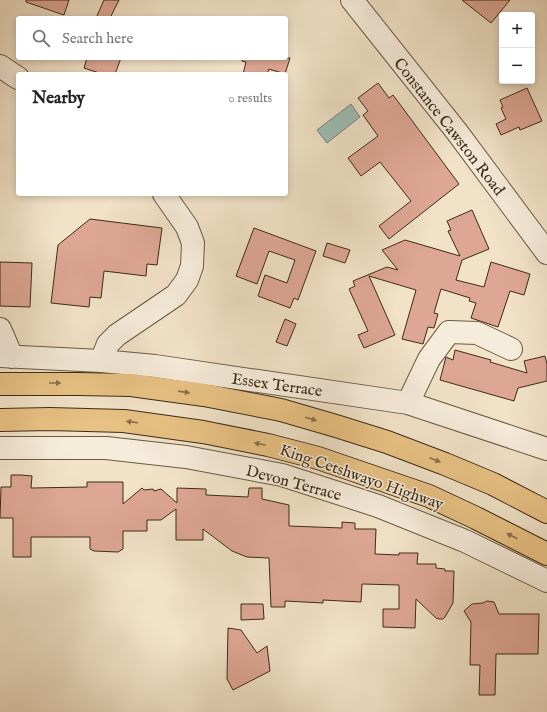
<!DOCTYPE html>
<html lang="en">
<head>
<meta charset="utf-8">
<style>
  :root { --surface:#fff; --page:#f2f2f2; --text:#202124; --muted:#757577; --line:#e0e0e0 }
  body { margin:0; font-family:"IM FELL English",serif; background:var(--page); color:var(--text) }
  .controls { position:absolute; right:12px; top:12px; display:grid; overflow:hidden; border-radius:4px; box-shadow:0 2px 6px #0003 }
  .controls button { width:36px; height:36px; display:grid; place-items:center; padding:0; border:0; border-bottom:1px solid var(--line); background:var(--surface); color:var(--text); font:20px sans-serif }
  .list { margin:0; padding:0; list-style:none }
  h2 { display:flex; justify-content:space-between; align-items:center; height:52px; margin:0; padding:0 16px; font-size:17px }
  h2 small { font-size:13px; font-weight:400; color:var(--muted) }
  .icon { flex:none; width:22px; height:22px; fill:none; stroke:currentColor; stroke-width:2; stroke-linecap:round; stroke-linejoin:round }
  .map { position:relative; flex:none; width:547px; height:712px; overflow:hidden }
  .search { position:absolute; background:var(--surface); box-shadow:0 2px 6px #0003; left:16px; top:16px; width:272px; height:44px; display:flex; align-items:center; gap:10px; box-sizing:border-box; padding:0 14px; border-radius:4px; color:var(--muted); font-size:15px }
  .panel { position:absolute; background:var(--surface); box-shadow:0 2px 6px #0003; left:16px; top:72px; width:272px; height:124px; border-radius:4px }
  .map>svg:first-child { display:block }
  .water { fill:#9bbeb6; stroke:#758476 }
  .building { fill:#dea795; stroke:#3c2c17 }
  .lines { fill:none; stroke-linecap:round; stroke-linejoin:round }
  .minor-casing { stroke:#695a43; stroke-width:24 }
  .highway-casing { stroke:#3c2c17; stroke-width:24 }
  .minor { stroke:#f6ecdb; stroke-width:22 }
  .highway { stroke:#e8c184; stroke-width:22 }
  .oneway { fill:#896f48 }
  .labels { text-anchor:middle; stroke-width:3; stroke-linejoin:round; paint-order:stroke }
  .street-label { font-size:16px; fill:#3c2c17; stroke:#f6ecdb }
</style>
</head>
<body>
<div class="map">
<svg width="547" height="712" viewBox="0 0 547 712">
  <rect width="100%" height="100%" fill="#f1e2c8"/>
  <filter id="stains"><feTurbulence type="fractalNoise" baseFrequency=".005" numOctaves="4"/><feColorMatrix values="0 0 0 0 .2 0 0 0 0 .09 0 0 0 0 .02 0 0 0 .5 -.17"/></filter>
  <radialGradient id="worn" r=".72"><stop offset=".6" stop-color="#630" stop-opacity="0"/><stop offset="1" stop-color="#630" stop-opacity=".3"/></radialGradient>
  <path class="water" d="M351 104 360 117 327 143 317 130Z"/>
  <path class="building" d="M26 0H69L64 15 26 2Z
    M104 0H119L110 18H96Z
    M462 0H510L491 23Z
    M87 58H121L115 74H102L84 68Z
    M242 58H290L285 74 269 69 267 74H243L246 62 242 61Z
    M378 83 389 98 393 95 459 184 389 239 379 226 411 201 380 162 361 176 348 158 378 136 363 115 368 111 358 98Z
    M527 88 542 121 520 130 519 127 501 135 496 124 506 119 501 108 503 107 500 100Z
    M472 210 489 249 462 260 456 280 484 287 491 262 530 274 524 295 510 291 498 327 471 318 476 303 469 301 470 298 441 289 434 313 438 314 434 328 428 327 423 344 402 339 416 290 369 276 395 335 364 348 358 335 368 331 349 289 355 286 353 281 387 267 398 270 382 250 405 240 460 256 448 231 451 230 447 221Z
    M90 219 162 228 157 265 147 264 146 276 104 271 101 298 90 297 89 307 51 303 58 245Z
    M254 228 316 251 298 300 294 298 290 308 258 296 265 275 287 283 295 260 269 251 257 284 236 276Z
    M327 243 350 250 345 263 323 256Z
    M0 262 32 263 30 307 0 306Z
    M285 319 296 324 287 346 276 342Z
    M455 350 491 360 490 362 527 373 524 361 545 356 547 364V381L518 388 514 401 440 380 446 357 453 360Z
    M11 475H21L32 476 31 488 87 487V482H123V504L142 488 144 490 153 489 154 491 161 489 177 503V488L206 489V495L248 497 249 488H262V499L289 505V526L342 528V522L355 523V529H376L375 554 399 555V553H418L417 564H436V568L445 569V571H454L453 603 445 617 443 619H439L436 618 416 599 415 628 383 627V609H399V585L362 584 361 602 323 600V603L285 601V607H271L269 558 247 557 232 551 203 529V540H176V509L161 520H147V531H123V549L118 552 94 551 90 549V537H31V557H13V518H0L1 487H11Z
    M487 601 494 602 499 614H539L538 654H496L495 695H479L480 665H470L471 622 464 611 472 604 483 603Z
    M241 604H263L264 619 241 620Z
    M228 628 241 630 257 653 267 646 270 671 233 690 227 679Z"/>
  <g class="lines">
    <defs>
      <path id="minor" d="M352 0 457 132 547 253
        M0 66 18 78
        M0 329 12 357
        M0 356 101 361 155 366 408 403 547 449
        M101 361 108 344 117 335 176 295 187 280 192 266 193 243 187 227 164 194
        M408 403 429 359 449 332 477 333 511 349
        M0 448H106L186 457 282 475 378 506 465 541 547 581"/>
      <path id="highway" d="M0 384H78L131 385 204 395 281 410 336 426 387 442 445 464 493 484 547 512
        M0 420 50 419 124 421 203 432 268 445 318 458 429 496 476 518 547 554"/>
    </defs>
    <use href="#minor" class="minor-casing"/>
    <use href="#highway" class="highway-casing"/>
    <use href="#minor" class="minor"/>
    <use href="#highway" class="highway"/>
  </g>
  <defs><path id="oneway-solid" d="M-6-.8H1V-3.2L6.5 0L1 3.2V.8H-6Z"/></defs>
  <g class="oneway">
    <use href="#oneway-solid" transform="translate(55 383)"/>
    <use href="#oneway-solid" transform="translate(184 392) rotate(8)"/>
    <use href="#oneway-solid" transform="translate(311 419) rotate(16)"/>
    <use href="#oneway-solid" transform="translate(132 422) rotate(-173)"/>
    <use href="#oneway-solid" transform="translate(260 444) rotate(-168)"/>
    <use href="#oneway-solid" transform="translate(435 460) rotate(21)"/>
    <use href="#oneway-solid" transform="translate(512 536) rotate(-153)"/>
  </g>
  <g class="labels">
    <g class="street-label">
      <text transform="translate(450 126) rotate(52)" y="6">Constance Cawston Road</text>
      <text transform="translate(277 384) rotate(8)" y="6">Essex Terrace</text>
      <text transform="translate(362 476) rotate(19)" y="6">King Cetshwayo Highway</text>
      <text transform="translate(294 482) rotate(15)" y="6">Devon Terrace</text>
    </g>
  </g>
  <rect width="100%" height="100%" filter="url(#stains)"/>
  <rect width="100%" height="100%" fill="url(#worn)"/>
</svg>
<div class="controls">
<button>+</button>
<button>−</button>
</div>
<div class="search"><svg class="icon" aria-label="search" viewBox="0 0 24 24"><circle cx="10" cy="10" r="6"/><path d="M15 15l6 6"/></svg>Search here</div>
<section class="panel">
<h2>Nearby<small>0 results</small></h2>
<ul class="list">
</ul>
</section>
</div>
</body>
</html>
